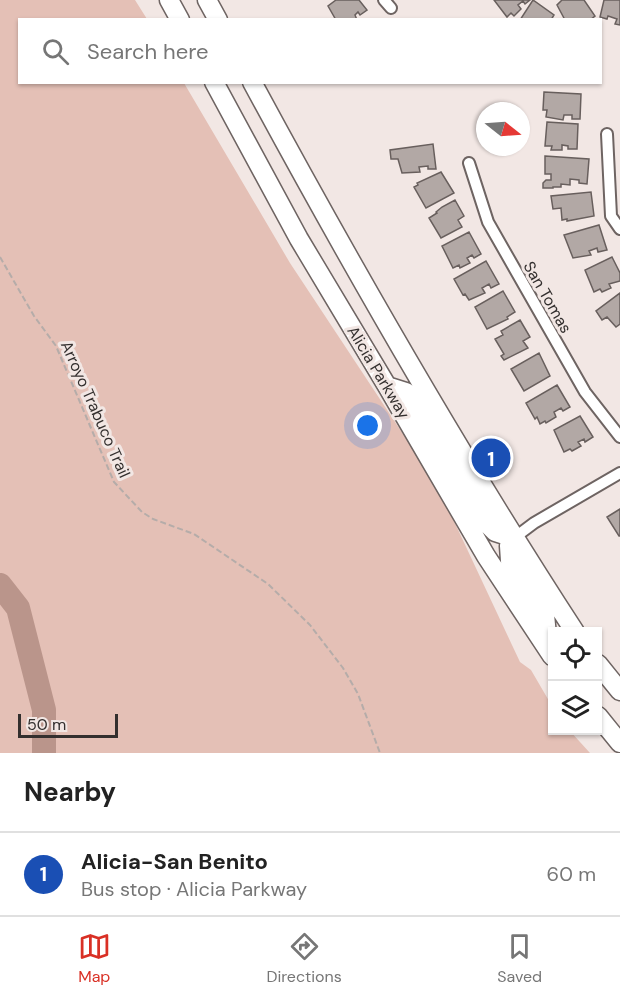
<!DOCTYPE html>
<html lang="en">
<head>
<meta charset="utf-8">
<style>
  :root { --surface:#fff; --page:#f6f6f6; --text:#222; --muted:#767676; --line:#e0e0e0; --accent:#d93025 }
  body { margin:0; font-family:"DM Sans",sans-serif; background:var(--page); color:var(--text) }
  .controls { position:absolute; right:18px; bottom:18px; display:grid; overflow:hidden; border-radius:0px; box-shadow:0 2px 4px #0004 }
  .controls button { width:54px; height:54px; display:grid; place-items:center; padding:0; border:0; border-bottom:2px solid var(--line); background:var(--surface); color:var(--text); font:30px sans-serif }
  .compass { position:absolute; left:476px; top:102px; width:54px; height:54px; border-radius:50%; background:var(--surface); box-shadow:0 2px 4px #0004; rotate:107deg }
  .scale { position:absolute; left:18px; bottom:15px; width:100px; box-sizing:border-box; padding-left:6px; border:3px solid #332f2e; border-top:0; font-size:16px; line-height:21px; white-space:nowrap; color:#332f2e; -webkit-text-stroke:4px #f2e7e4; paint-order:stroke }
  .you { position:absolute; left:368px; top:426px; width:21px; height:21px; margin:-15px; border:4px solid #fff; border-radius:50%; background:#1a73e8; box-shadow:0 0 0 9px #1a73e833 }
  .badge { display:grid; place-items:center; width:39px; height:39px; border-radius:50%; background:var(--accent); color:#fff; font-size:20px; font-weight:700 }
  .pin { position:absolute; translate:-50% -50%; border:3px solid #fff; box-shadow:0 2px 6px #0006 }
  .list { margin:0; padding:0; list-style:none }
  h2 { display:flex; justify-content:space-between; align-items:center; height:78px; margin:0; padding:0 24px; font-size:26px }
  h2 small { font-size:20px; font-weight:400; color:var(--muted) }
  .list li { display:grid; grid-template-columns:39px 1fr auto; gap:18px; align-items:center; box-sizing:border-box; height:84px; padding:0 24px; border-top:2px solid var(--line) }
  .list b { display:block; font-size:22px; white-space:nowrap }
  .list p { margin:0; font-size:20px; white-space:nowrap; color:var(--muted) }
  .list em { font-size:20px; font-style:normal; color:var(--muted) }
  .icon { flex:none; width:33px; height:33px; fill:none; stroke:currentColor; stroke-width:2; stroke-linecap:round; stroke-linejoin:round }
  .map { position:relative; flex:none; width:620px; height:753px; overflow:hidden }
  .search { position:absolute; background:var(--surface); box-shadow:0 2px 4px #0004; left:18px; right:18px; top:18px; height:66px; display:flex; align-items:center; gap:15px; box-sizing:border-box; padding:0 21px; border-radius:0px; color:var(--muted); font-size:22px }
  .sheet { height:162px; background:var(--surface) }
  nav { display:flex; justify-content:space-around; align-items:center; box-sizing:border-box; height:84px; border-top:2px solid var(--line); background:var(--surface); font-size:16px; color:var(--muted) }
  nav a { display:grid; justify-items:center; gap:3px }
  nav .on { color:var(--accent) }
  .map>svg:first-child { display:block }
  .green { fill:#e4c0b6 }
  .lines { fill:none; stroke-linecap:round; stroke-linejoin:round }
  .river { stroke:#ba958b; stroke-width:24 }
  .building { fill:#b2a8a5; stroke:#685f5d; stroke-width:1.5 }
  .street-casing { stroke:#6e6462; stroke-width:14 }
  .primary-casing { stroke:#6e6462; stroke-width:21 }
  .path { stroke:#b5aca9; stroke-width:2; stroke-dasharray:6 3; stroke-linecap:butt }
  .street { stroke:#fff; stroke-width:10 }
  .primary { stroke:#fff; stroke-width:18 }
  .labels { text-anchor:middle; stroke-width:6; stroke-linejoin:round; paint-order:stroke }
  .street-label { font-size:16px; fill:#332f2e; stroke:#f2e7e4 }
</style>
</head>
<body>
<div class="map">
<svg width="620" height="753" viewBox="0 0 620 753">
  <rect width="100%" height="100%" fill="#f2e7e4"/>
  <path class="green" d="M0 0H135L147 19 20 20V82L184 83 290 263 438 487 520 662 531 670 552 706V730L570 731 590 753H0Z"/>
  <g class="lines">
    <path class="river" d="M0 585 18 608 44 710V753"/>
  </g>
  <path class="building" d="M336 0H359L367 10 360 15 358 12 355 15 357 20H336L328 6Z
    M494 0H530L525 4 523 1 518 5 521 9 514 16 511 13 507 17Z
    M533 0 554 15 551 20H520Z
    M562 0H584L595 16 590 20H565L557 5Z
    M604 0H620V25L615 24 617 19 608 16 607 19 600 17Z
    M544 92 581 94 580 119H572V115H564L563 120 546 117 547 110H543Z
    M547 122 578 124 577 149H568V146L562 145V150H551L552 146H545Z
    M433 144 436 169H428V166L419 167 420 172 402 173 398 159H391L390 150Z
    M545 156 589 159 587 184 579 183V180L570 179V185L561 184V187H553V188H543V183L546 180H551V174H545Z
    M441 172 454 193 426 208 414 187 418 185 417 183Z
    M591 192 594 216 567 221V219L562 220 561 208 553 209 551 196Z
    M455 200 464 216 458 220 462 227 441 238 429 218 437 213 436 212 442 207Z
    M599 225 607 250 598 252 597 248 589 251 591 255 573 258 564 235Z
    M469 232 481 254 474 258 472 255 467 258 470 263 460 268 459 265 453 268 442 246Z
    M612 257 620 273V281L609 284 611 288 602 292 600 289 594 292 585 270Z
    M486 261 499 284 491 288 489 284 482 288 485 293 469 300 465 294 463 295 454 279Z
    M503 291 515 312 507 317 508 319 487 329 475 307Z
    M620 293V324L616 327 607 317 602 320 596 311Z
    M520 320 530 337 523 341 528 348 504 360 501 356 504 354 495 339 503 335 501 331Z
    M539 353 550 376 524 391 511 369Z
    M557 385 570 407 563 411 561 408 554 412 556 417 546 423 545 421 540 424 537 417 535 419 526 403Z
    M580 416 593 437 585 442 584 439 578 442 581 446 572 451 570 449 564 452 554 430Z
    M620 509V536H619L607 517Z"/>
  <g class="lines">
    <defs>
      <path id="street" d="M384 0 391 8
        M607 134 611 216 620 229
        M469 163 488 222 585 392 620 437
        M514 538 534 523 620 473"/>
      <path id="primary" d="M169 0 180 20
        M207 0 218 20
        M214 82 299 239 387 386 486 556 552 656
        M252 82C353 269 459 454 575 632
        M387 386 406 392 419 407 485 522 495 532 514 538 509 546 510 561 545 615 548 645
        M598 664 620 691
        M598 716 620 743"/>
    </defs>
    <use href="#street" class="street-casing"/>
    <use href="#primary" class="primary-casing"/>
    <path class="path" d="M0 257 34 316 56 346 114 482 142 512 153 519 194 534 268 584 310 625 343 668 358 694 380 753"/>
    <use href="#street" class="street"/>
    <use href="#primary" class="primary"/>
  </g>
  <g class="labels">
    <g class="street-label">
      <text transform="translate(548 297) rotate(60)" y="6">San Tomas</text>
      <text transform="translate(379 372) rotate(59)" y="6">Alicia Parkway</text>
      <text transform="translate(96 409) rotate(66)" y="6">Arroyo Trabuco Trail</text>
    </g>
  </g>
</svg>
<div class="controls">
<button><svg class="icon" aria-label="locate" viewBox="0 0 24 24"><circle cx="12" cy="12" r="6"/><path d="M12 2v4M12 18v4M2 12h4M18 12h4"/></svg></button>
<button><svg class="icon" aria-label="layers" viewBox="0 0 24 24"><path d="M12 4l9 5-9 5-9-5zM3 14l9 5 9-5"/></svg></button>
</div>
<svg class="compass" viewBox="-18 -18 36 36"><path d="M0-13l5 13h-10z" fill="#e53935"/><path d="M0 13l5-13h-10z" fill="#767676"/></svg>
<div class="scale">50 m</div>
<div class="you"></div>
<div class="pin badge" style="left:491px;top:458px;background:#1a4fb4">1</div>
<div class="search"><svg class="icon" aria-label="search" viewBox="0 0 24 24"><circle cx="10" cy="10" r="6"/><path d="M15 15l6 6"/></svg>Search here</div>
</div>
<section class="sheet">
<h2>Nearby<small></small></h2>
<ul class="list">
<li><span class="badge" style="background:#1a4fb4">1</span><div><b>Alicia-San Benito</b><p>Bus stop · Alicia Parkway</p></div><em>60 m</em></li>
</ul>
</section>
<nav>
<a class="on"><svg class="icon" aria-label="map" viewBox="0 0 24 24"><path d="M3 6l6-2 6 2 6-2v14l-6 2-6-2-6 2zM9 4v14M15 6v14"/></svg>Map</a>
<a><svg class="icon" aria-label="directions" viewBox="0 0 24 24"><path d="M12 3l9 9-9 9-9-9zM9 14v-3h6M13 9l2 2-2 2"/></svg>Directions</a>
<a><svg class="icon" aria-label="saved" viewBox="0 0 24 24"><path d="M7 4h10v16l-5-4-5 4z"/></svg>Saved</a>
</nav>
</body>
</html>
